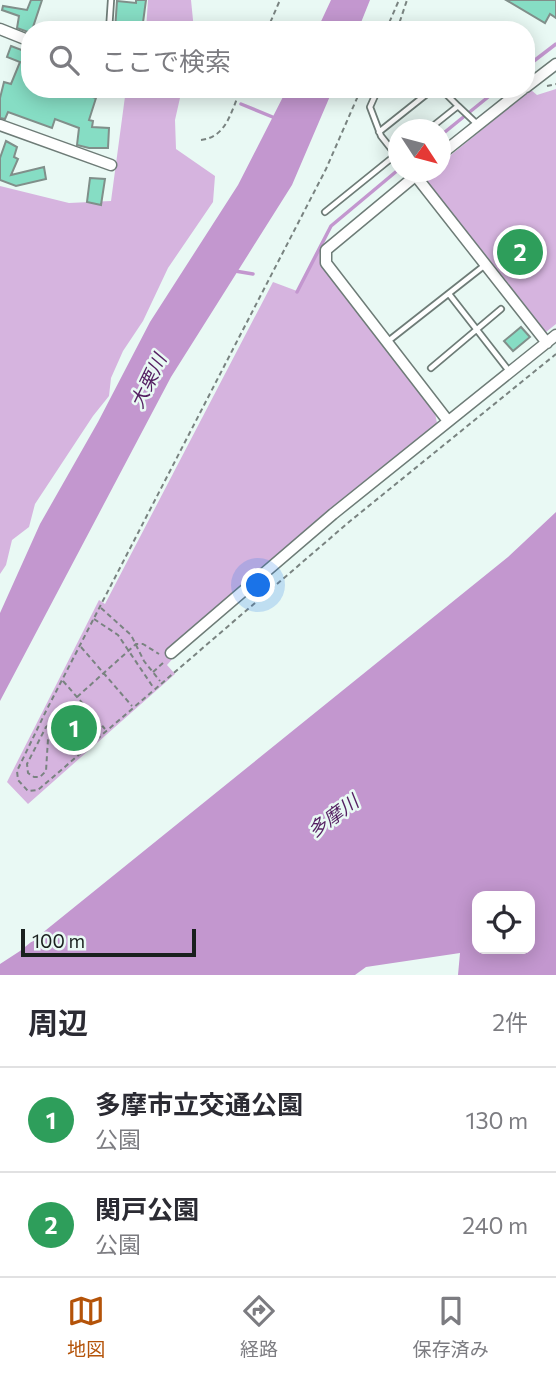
<!DOCTYPE html>
<html lang="ja">
<head>
<meta charset="utf-8">
<style>
  :root { --surface:#fff; --page:#f7f7f7; --text:#2b2b33; --muted:#7c7c81; --line:#e1e1e2; --accent:#b45309 }
  body { margin:0; font-family:Commissioner,"Noto Sans JP",sans-serif; background:var(--page); color:var(--text) }
  .controls { position:absolute; right:21px; bottom:21px; display:grid; overflow:hidden; border-radius:14px; box-shadow:0 4px 18px #0003 }
  .controls button { width:63px; height:63px; display:grid; place-items:center; padding:0; border:0; border-bottom:2px solid var(--line); background:var(--surface); color:var(--text); font:35px sans-serif }
  .compass { position:absolute; left:388px; top:119px; width:63px; height:63px; border-radius:50%; background:var(--surface); box-shadow:0 4px 18px #0003; rotate:126deg }
  .scale { position:absolute; left:21px; bottom:18px; width:175px; box-sizing:border-box; padding-left:7px; border:4px solid #1a201e; border-top:0; font-size:19px; line-height:24px; white-space:nowrap; color:#1a201e; -webkit-text-stroke:5px #e9f9f4; paint-order:stroke }
  .you { position:absolute; left:259px; top:586px; width:24px; height:24px; margin:-18px; border:5px solid #fff; border-radius:50%; background:#1a73e8; box-shadow:0 0 0 10px #1a73e833 }
  .badge { display:grid; place-items:center; width:46px; height:46px; border-radius:50%; background:var(--accent); color:#fff; font-size:23px; font-weight:700 }
  .pin { position:absolute; translate:-50% -50%; border:4px solid #fff; box-shadow:0 2px 7px #0006 }
  .list { margin:0; padding:0; list-style:none }
  h2 { display:flex; justify-content:space-between; align-items:center; height:91px; margin:0; padding:0 28px; font-size:30px }
  h2 small { font-size:23px; font-weight:400; color:var(--muted) }
  .list li { display:grid; grid-template-columns:46px 1fr auto; gap:21px; align-items:center; box-sizing:border-box; height:105px; padding:0 28px; border-top:2px solid var(--line) }
  .list b { display:block; font-size:26px; white-space:nowrap }
  .list p { margin:0; font-size:23px; white-space:nowrap; color:var(--muted) }
  .list em { font-size:23px; font-style:normal; color:var(--muted) }
  .icon { flex:none; width:38px; height:38px; fill:none; stroke:currentColor; stroke-width:2; stroke-linecap:round; stroke-linejoin:round }
  .map { position:relative; flex:none; width:556px; height:975px; overflow:hidden }
  .search { position:absolute; background:var(--surface); box-shadow:0 4px 18px #0003; left:21px; right:21px; top:21px; height:77px; display:flex; align-items:center; gap:18px; box-sizing:border-box; padding:0 24px; border-radius:28px; color:var(--muted); font-size:26px }
  .sheet { height:301px; background:var(--surface) }
  nav { display:flex; justify-content:space-around; align-items:center; box-sizing:border-box; height:98px; border-top:2px solid var(--line); background:var(--surface); font-size:19px; color:var(--muted) }
  nav a { display:grid; justify-items:center; gap:4px }
  nav .on { color:var(--accent) }
  .map>svg:first-child { display:block }
  .green { fill:#d6b4df }
  .water { fill:#c397cf; fill-rule:evenodd }
  .lines { fill:none; stroke-linecap:round; stroke-linejoin:round }
  .stream { stroke:#c397cf; stroke-width:3.5 }
  .building { fill:#86ddc4; stroke:#808f8a; stroke-width:2 }
  .lane-casing { stroke:#6e7c77; stroke-width:8 }
  .street-casing { stroke:#6e7c77; stroke-width:13 }
  .path { stroke:#798380; stroke-width:2; stroke-dasharray:5 3.5; stroke-linecap:butt }
  .lane { stroke:#fff; stroke-width:4.5 }
  .street { stroke:#fff; stroke-width:10 }
  .labels { text-anchor:middle; stroke-width:5; stroke-linejoin:round; paint-order:stroke }
  .water-label { font-size:19px; font-style:italic; fill:#541f62; stroke:#e9f9f4 }
</style>
</head>
<body>
<div class="map">
<svg width="556" height="975" viewBox="0 0 556 975">
  <rect width="100%" height="100%" fill="#e9f9f4"/>
  <path class="green" d="M148 0H191L194 30H146Z
    M126 89H182L175 120 176 149 215 176 213 202 168 268 143 321 123 351 111 378 109 396 93 416 35 504 29 527 12 540 6 565 0 574V186L69 203 111 201Z
    M556 89V324L546 332 427 181 428 173 440 172 441 163 531 90 537 95Z
    M320 247 326 250V263L435 413 437 423 337 503 168 649 174 657 167 665 175 674 28 804 7 782 99 600 105 604 273 282 297 291Z"/>
  <path class="water" d="M331 0H370L358 30H317Z
    M287 89H333L292 185 171 377 0 701V613L40 524 98 422 150 322 238 185Z
    M556 512V975H458L460 953 366 967 355 975H0V964L20 951 508 557ZM530 896V949H477V896Z"/>
  <g class="lines">
    <path class="stream" d="M526 67 556 44
      M241 104 275 118
      M440 136 498 89
      M235 271 253 274
      M297 292 331 226 398 170"/>
  </g>
  <path class="building" d="M31 0H42L32 30 28 32 17 28 19 16 2 10 3 6 27 10Z
    M136 0H146L142 30H115L117 1 136 3Z
    M506 0H556V18L550 14 545 23Z
    M11 46 24 51 25 47 30 48V89H91L89 96 96 98 89 120 93 121 92 127 109 128 108 148H89L77 145 79 128 55 119 52 128 8 112 5 119 0 118V98L4 82 11 84 20 62 7 57Z
    M6 141 17 147 14 157 18 159 11 175 44 167 46 179 16 186 0 180V158Z
    M90 178 105 179 101 205 87 202Z
    M521 327 530 337 513 351 504 341Z
    M72 707 90 727 81 735 63 716Z"/>
  <g class="lines">
    <defs>
      <path id="lane" d="M109 30 111 0
        M378 89 370 107 381 136 396 155
        M441 89 458 106
        M428 130 458 106 478 125
        M379 132 433 89
        M325 212 398 153
        M449 294 509 371
        M387 342 485 265
        M431 368 501 309"/>
      <path id="street" d="M0 29 30 41
        M526 87 556 64
        M0 125 111 165
        M440 155 523 89
        M420 172 326 250V263L448 421
        M415 175 547 343
        M171 653 333 514 556 335"/>
    </defs>
    <use href="#lane" class="lane-casing"/>
    <use href="#street" class="street-casing"/>
    <path class="path" d="M267 30 280 0
      M386 30 399 0
      M397 30 407 0
      M547 86 556 84
      M361 89 326 169 46 711 17 771 18 780 28 791 38 790 349 522 556 354
      M201 140C227 137 231 111 241 89
      M101 608 131 635 144 661 160 681
      M94 619 118 635 153 687
      M81 647 132 706
      M153 672 164 662
      M63 681 105 729
      M77 697 136 644H143L159 654
      M59 722 78 741 77 746 71 751 66 750 61 746 60 737 56 734H51L48 739 46 771 40 777H34L28 773 27 764 46 727 51 723Z"/>
    <use href="#lane" class="lane"/>
    <use href="#street" class="street"/>
  </g>
  <g class="labels">
    <g class="water-label">
      <text transform="translate(148 381) rotate(-64)" y="7">大栗川</text>
      <text transform="translate(333 816) rotate(-36)" y="7">多摩川</text>
    </g>
  </g>
</svg>
<div class="controls">
<button><svg class="icon" aria-label="locate" viewBox="0 0 24 24"><circle cx="12" cy="12" r="6"/><path d="M12 2v4M12 18v4M2 12h4M18 12h4"/></svg></button>
</div>
<svg class="compass" viewBox="-18 -18 36 36"><path d="M0-13l5 13h-10z" fill="#e53935"/><path d="M0 13l5-13h-10z" fill="#7c7c81"/></svg>
<div class="scale">100 m</div>
<div class="you"></div>
<div class="pin badge" style="left:74px;top:728px;background:#2e9e5b">1</div>
<div class="pin badge" style="left:520px;top:252px;background:#2e9e5b">2</div>
<div class="search"><svg class="icon" aria-label="search" viewBox="0 0 24 24"><circle cx="10" cy="10" r="6"/><path d="M15 15l6 6"/></svg>ここで検索</div>
</div>
<section class="sheet">
<h2>周辺<small>2件</small></h2>
<ul class="list">
<li><span class="badge" style="background:#2e9e5b">1</span><div><b>多摩市立交通公園</b><p>公園</p></div><em>130 m</em></li>
<li><span class="badge" style="background:#2e9e5b">2</span><div><b>関戸公園</b><p>公園</p></div><em>240 m</em></li>
</ul>
</section>
<nav>
<a class="on"><svg class="icon" aria-label="map" viewBox="0 0 24 24"><path d="M3 6l6-2 6 2 6-2v14l-6 2-6-2-6 2zM9 4v14M15 6v14"/></svg>地図</a>
<a><svg class="icon" aria-label="directions" viewBox="0 0 24 24"><path d="M12 3l9 9-9 9-9-9zM9 14v-3h6M13 9l2 2-2 2"/></svg>経路</a>
<a><svg class="icon" aria-label="saved" viewBox="0 0 24 24"><path d="M7 4h10v16l-5-4-5 4z"/></svg>保存済み</a>
</nav>
</body>
</html>
